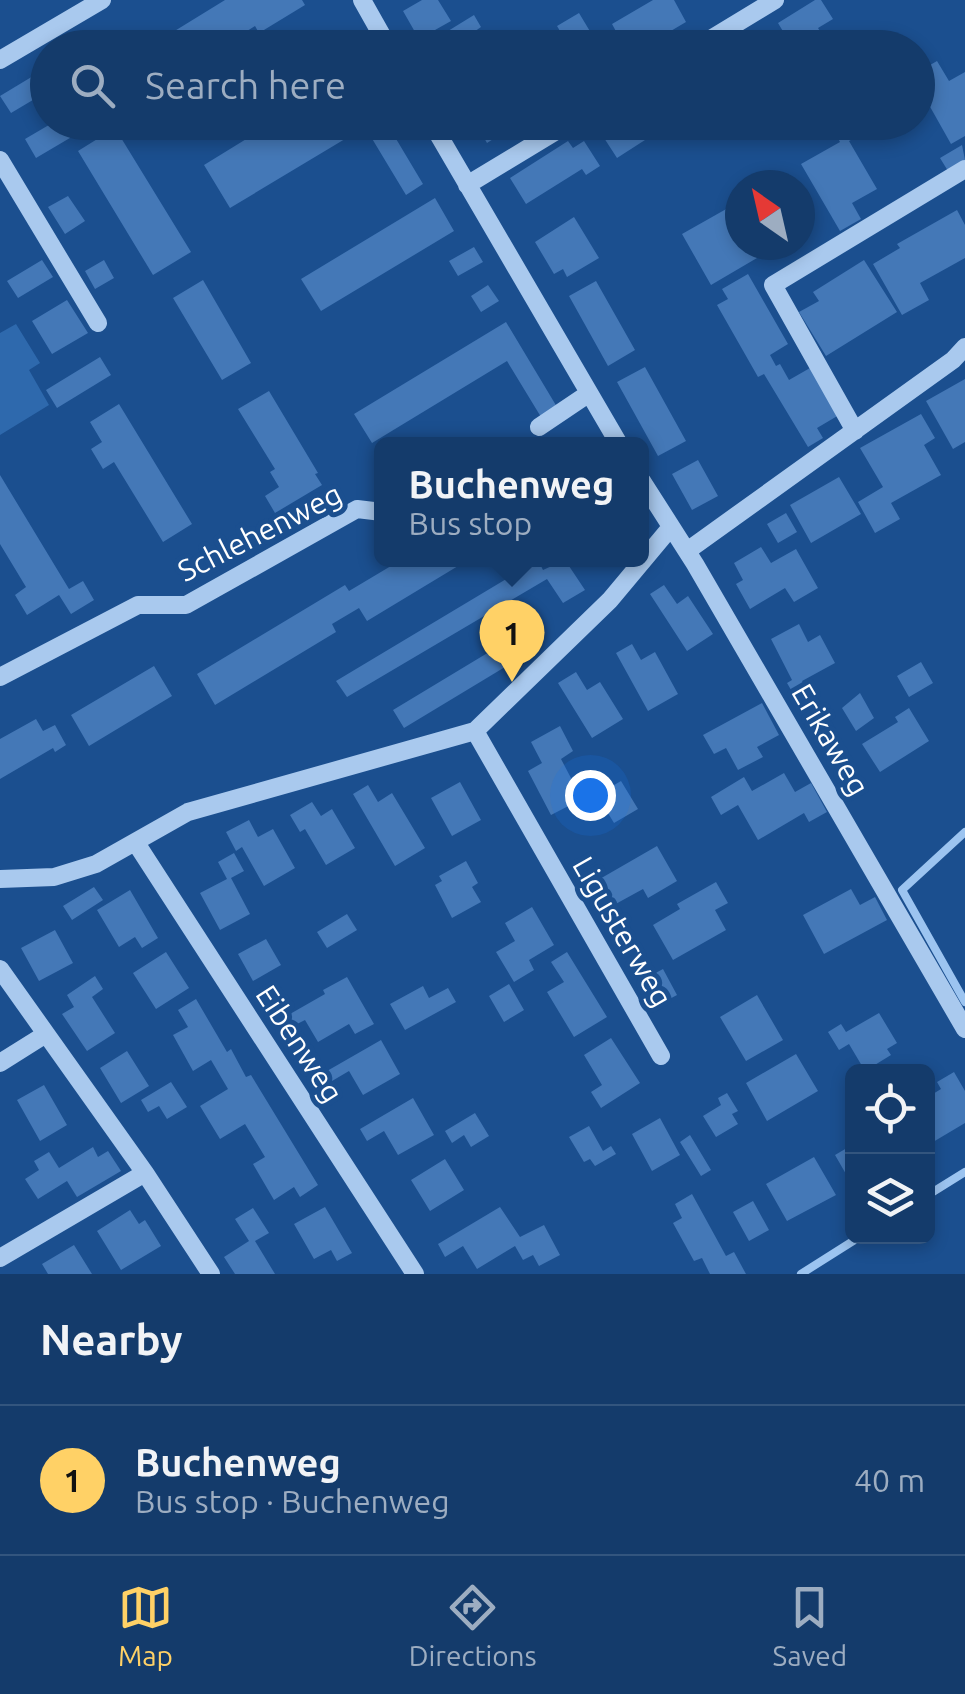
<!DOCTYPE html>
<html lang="en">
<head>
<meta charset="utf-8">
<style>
  :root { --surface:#143b6b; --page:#214673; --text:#f1f3f6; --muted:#9dadc1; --line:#33557e; --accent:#ffd166 }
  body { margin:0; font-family:Ubuntu,sans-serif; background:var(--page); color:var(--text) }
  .controls { position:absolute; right:30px; bottom:30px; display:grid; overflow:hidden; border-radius:15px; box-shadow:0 5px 15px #0003 }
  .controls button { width:90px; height:90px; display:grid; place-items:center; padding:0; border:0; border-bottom:2px solid var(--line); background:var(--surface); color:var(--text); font:50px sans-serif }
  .compass { position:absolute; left:725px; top:170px; width:90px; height:90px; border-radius:50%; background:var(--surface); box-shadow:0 5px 15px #0003; rotate:326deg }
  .you { position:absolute; left:590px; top:795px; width:35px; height:35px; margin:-25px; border:8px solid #fff; border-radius:50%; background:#1a73e8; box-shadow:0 0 0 15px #1a73e833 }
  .badge { display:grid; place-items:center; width:65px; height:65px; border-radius:50%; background:var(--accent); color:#111; font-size:32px; font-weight:700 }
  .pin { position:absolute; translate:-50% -82px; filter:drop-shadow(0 2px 5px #0008) }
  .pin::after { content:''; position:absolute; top:52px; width:35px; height:30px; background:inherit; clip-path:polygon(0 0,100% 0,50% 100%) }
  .popup { position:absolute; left:374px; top:437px; width:275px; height:130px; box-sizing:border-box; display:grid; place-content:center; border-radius:15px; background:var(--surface); filter:drop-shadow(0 2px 8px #0005); font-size:32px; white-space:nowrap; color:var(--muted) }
  .popup b { font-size:38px; color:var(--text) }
  .popup::after { content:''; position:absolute; left:50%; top:100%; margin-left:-20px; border:20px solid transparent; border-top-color:var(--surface) }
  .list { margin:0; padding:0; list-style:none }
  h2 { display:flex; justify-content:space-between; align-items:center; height:130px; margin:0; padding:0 40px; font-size:42px }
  h2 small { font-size:32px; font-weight:400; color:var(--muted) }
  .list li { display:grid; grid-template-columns:65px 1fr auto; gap:30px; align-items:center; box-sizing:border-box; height:150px; padding:0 40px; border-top:2px solid var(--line) }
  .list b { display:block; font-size:38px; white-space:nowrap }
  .list p { margin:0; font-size:32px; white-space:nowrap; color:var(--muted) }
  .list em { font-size:32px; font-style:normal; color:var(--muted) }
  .icon { flex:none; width:55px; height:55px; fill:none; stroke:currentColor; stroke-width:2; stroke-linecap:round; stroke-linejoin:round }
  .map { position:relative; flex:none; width:965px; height:1274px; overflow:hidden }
  .search { position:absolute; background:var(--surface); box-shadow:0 5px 15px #0003; left:30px; right:30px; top:30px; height:110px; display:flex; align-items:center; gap:25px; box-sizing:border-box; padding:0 35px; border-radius:55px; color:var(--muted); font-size:38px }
  .sheet { height:280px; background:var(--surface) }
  nav { display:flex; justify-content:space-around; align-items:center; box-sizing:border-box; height:140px; border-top:2px solid var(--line); background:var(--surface); font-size:28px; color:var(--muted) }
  nav a { display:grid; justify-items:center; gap:5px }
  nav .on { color:var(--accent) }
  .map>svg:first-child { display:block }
  .green { fill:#2e69ad }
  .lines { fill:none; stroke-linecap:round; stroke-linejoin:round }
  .stream { stroke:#9cc4f0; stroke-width:8 }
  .building { fill:#4478b7 }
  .minor { stroke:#a9c9ee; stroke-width:18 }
  .labels { text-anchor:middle; stroke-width:10; stroke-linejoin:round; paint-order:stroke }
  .street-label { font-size:30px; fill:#fff; stroke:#1b4f8f }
</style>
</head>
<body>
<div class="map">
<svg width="965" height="1274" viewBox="0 0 965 1274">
  <rect width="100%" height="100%" fill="#1b4f8f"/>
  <path class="green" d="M16 324 40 363 29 370 49 405 0 435V333Z"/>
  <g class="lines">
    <path class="stream" d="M965 832 902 890 965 1002
      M928 1195 965 1172
      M801 1274 861 1236"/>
  </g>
  <path class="building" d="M225 0H302L305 5 259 33 255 26 220 48H147Z
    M422 0H438L451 21 419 39 403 11Z
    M653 0H674L686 22 642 48H625L612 24Z
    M815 0H821L833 19 818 28 823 36 805 48H793L778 23Z
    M579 13 600 48H570L557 26Z
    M474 15 481 27 471 34 480 48H441L453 40 448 31Z
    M106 33 114 48H81Z
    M772 33 781 48H730L750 35 755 43Z
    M937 61 949 81 965 72V136L951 144 924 96H918V72Z
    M48 67V91L11 113 0 96Z
    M54 122H97L36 158 25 139Z
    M274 122H386L423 184 406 195 365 127 230 208 204 165Z
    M475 122H520L487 143Z
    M598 122H634L645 140 617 158 595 124Z
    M829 122H853L860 135 849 141 877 189 852 203 861 219 840 231 801 164 840 142Z
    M115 128 191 252 153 275 78 151Z
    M568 141 573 148 584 141 600 166 586 175 582 169 526 204 510 178Z
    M962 145 965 160 948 171 940 158Z
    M68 196 85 221 65 234 48 207Z
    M435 198 454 231 321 311 301 279Z
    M728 208 740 229V245H749L757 258 711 285 682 234Z
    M957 210 965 225V258L920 283 929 300 902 315 873 264 900 248 897 244Z
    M574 217 599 258 567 277 563 269 554 274 535 242Z
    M474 247 483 262 458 276 449 261Z
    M42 260 53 277 18 298 7 281Z
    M104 260 114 278 95 289 85 271Z
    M864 260 897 312 826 356 799 312 819 301 813 292Z
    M748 274 788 344 770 355 776 366 780 364 789 380 810 368 839 415 817 428 823 438 808 447 764 374 758 377 717 305 728 299 722 289Z
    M203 280 251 363 222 380 173 298Z
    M596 281 635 350 608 366 569 296Z
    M488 285 499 301 481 312 471 296Z
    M67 300 88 333 52 354 32 321Z
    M506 322 557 407 541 417 507 361 372 443 354 414Z
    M100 357 111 375 57 408 46 390Z
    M645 367 686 441 658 456 617 382Z
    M965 379V442L953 449 926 401Z
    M269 391 318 473 315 474 322 485 275 513 265 496 279 487 270 472 275 469 238 409Z
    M119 404 192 524 163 542 114 462 103 469 91 449 102 442 90 422Z
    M921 414 935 438 924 445 941 475 891 503 900 519 875 533 858 502 883 487 860 448Z
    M698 460 718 496 692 510 672 474Z
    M0 475 69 589 83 581 94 600 71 614 59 595 27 615 15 595 26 587 0 544Z
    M839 477 861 514 811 543 790 505Z
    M786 513 797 532 778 543 767 524Z
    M761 547 771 563 796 549 818 588 794 602 785 588 750 609 736 584 743 580 734 563Z
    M401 560H461L463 563 367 621 359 608 332 624 336 632 215 705 197 674 345 585 349 591Z
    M538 560 543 570 565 560 585 590 563 603 547 579 347 697 336 681Z
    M664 585 677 604 688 596 713 634 687 651 650 594Z
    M799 624 808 642 820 635 835 663 802 681 820 713 808 719 787 683 792 680 771 639Z
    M509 640 520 658 404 728 393 710Z
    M632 644 641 660 655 652 678 694 648 711 616 653Z
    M921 662 933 683 909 697 897 676Z
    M154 666 172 696 89 746 71 715Z
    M576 672 587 690 600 682 623 719 592 738 558 683Z
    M860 693 874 718 856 731 842 708Z
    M762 703 779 735 757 747 763 757 738 770 726 748 714 754 703 735Z
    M909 708 929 741 880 772 862 744 898 722 895 717Z
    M36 719 43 731 55 725 66 745 55 752 53 748 0 779V739Z
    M560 726 573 751 561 759 582 799 551 815 528 771 542 763 531 742Z
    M784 773 795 792 811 783 827 812 809 822 804 813 758 840 738 805 721 815 711 797 744 777 752 791Z
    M621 781 638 809 614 823 597 795Z
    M460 782 481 820 452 836 431 798Z
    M368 785 378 802 392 793 425 848 395 866 353 794Z
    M312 802 321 816 332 809 355 848 326 865 305 829 300 832 290 815Z
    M249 820 258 837 273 829 295 868 264 886 242 847 236 851 226 832Z
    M657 846 677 881 648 898 643 889 612 906 598 880Z
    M234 853 244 871 231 878 250 914 220 930 200 893 227 879 218 862Z
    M466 861 478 883 472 887 481 902 452 918 435 885 442 881 439 876Z
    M716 882 728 903 715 910 726 930 673 960 653 925 680 909 677 904Z
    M94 887 103 900 72 920 63 906Z
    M851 889 860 905 875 897 887 920 824 954 803 915Z
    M130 890 158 938 142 948 135 937 119 947 97 910Z
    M532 907 554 945 529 960 534 970 514 982 496 952 515 941 505 923Z
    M347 914 357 930 327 948 317 932Z
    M55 930 73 963 39 981 21 948Z
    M266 939 281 965 253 981 238 954Z
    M166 952 189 988 156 1009 133 973Z
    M567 952 607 1017 574 1037 547 992 564 982 551 962Z
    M663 969 677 995 651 1009 637 983Z
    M95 976 103 989 92 997 115 1033 87 1051 62 1014 74 1007 67 995Z
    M347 977 374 1024 355 1034 349 1024 318 1042 305 1020 289 1028 283 1018 325 994 323 990Z
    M509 984 524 1010 504 1022 489 996Z
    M423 986 429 998 448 988 456 1002 405 1030 390 1004Z
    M757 995 783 1040 746 1061 720 1017Z
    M196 999 227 1052 231 1049 246 1077 251 1075 318 1185 300 1197 294 1187 274 1200 253 1164 265 1157 245 1124 220 1139 200 1106 228 1089 211 1060 193 1071 173 1035 188 1027 178 1010Z
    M879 1013 897 1043 887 1049 891 1055 865 1071 849 1044 839 1050 828 1032 841 1024 846 1032Z
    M611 1038 640 1083 601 1108 591 1092 602 1085 584 1055Z
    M381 1040 400 1074 363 1095 349 1071 332 1081 327 1071Z
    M127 1051 149 1086 121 1103 100 1068Z
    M796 1054 818 1091 767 1121 746 1083Z
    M954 1072 965 1091V1123L928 1145V1097L941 1089 937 1082Z
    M171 1082 187 1107 167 1119 159 1106 148 1112 141 1100Z
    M44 1085 67 1125 40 1141 17 1100Z
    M727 1093 738 1111 732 1114 738 1124 716 1137 703 1116 721 1105 718 1098Z
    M413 1098 434 1135 398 1155 384 1131 367 1141 360 1129Z
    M475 1113 489 1136 471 1147 464 1135 452 1143 445 1131Z
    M660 1118 680 1155 652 1171 632 1134Z
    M589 1126 603 1151 611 1146 616 1154 595 1166 590 1159 584 1162 569 1137Z
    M690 1135 711 1170 701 1176 680 1142Z
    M852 1145V1179L850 1181 835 1155Z
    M93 1147 98 1157 108 1151 121 1171 77 1197 67 1181 38 1199 25 1179 39 1170 34 1161 49 1152 59 1168Z
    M814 1157 836 1195 787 1221 766 1184Z
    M445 1159 464 1190 430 1211 411 1180Z
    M692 1194 726 1256 734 1252 746 1274H710L702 1258 694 1261 673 1223 682 1218 675 1204Z
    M753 1201 769 1230 749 1241 733 1212Z
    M325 1207 352 1253 337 1261 331 1250 314 1259 294 1224Z
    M500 1207 520 1237 544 1225 560 1255 539 1266 533 1255 523 1260 515 1246 477 1269 463 1246 445 1257 438 1244Z
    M253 1208 269 1233 255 1241 275 1274H235L224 1257 249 1241 235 1219Z
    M130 1210 139 1224 145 1220 161 1246 121 1270 97 1231Z
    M74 1245 92 1274H48L42 1264Z"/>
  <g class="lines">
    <path class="minor" d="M362 0 389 48
      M696 48 775 0
      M0 60 102 0
      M431 122 619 444
      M0 160 98 323
      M467 185 571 122
      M539 427 588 394
      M855 431 773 285 965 169
      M642 481 695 564 965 1029
      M687 551 953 360 965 347
      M0 677 138 605H186L357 509 382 512
      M475 731 661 1056
      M136 843 415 1274
      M0 879 54 877 96 864 188 812 475 731 610 600 671 527
      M0 969 145 1173 211 1274
      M0 1063 46 1034
      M0 1258 145 1173"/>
  </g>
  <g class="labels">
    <g class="street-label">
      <text transform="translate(260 533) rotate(-27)" y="10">Schlehenweg</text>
      <text transform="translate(830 740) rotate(60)" y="10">Erikaweg</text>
      <text transform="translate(622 932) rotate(60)" y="10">Ligusterweg</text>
      <text transform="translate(299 1044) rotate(57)" y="10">Eibenweg</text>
    </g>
  </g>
</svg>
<div class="controls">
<button><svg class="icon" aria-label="locate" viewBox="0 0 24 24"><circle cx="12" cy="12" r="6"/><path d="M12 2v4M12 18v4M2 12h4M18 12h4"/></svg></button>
<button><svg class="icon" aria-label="layers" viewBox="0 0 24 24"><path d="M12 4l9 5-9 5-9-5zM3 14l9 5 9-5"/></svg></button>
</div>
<svg class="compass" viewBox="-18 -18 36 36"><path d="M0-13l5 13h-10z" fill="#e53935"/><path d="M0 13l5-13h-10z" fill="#9dadc1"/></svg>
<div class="you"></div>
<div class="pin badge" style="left:512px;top:682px">1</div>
<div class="popup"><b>Buchenweg</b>Bus stop</div>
<div class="search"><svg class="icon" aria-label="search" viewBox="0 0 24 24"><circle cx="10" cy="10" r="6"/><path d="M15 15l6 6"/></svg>Search here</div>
</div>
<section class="sheet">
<h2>Nearby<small></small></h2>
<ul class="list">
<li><span class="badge">1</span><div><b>Buchenweg</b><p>Bus stop · Buchenweg</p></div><em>40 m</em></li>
</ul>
</section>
<nav>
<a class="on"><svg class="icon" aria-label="map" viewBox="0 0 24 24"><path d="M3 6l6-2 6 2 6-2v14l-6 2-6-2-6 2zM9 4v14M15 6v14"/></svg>Map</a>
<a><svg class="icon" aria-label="directions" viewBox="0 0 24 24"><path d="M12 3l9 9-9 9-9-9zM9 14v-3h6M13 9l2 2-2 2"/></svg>Directions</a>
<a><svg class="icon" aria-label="saved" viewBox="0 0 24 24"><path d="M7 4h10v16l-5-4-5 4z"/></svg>Saved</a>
</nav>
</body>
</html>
